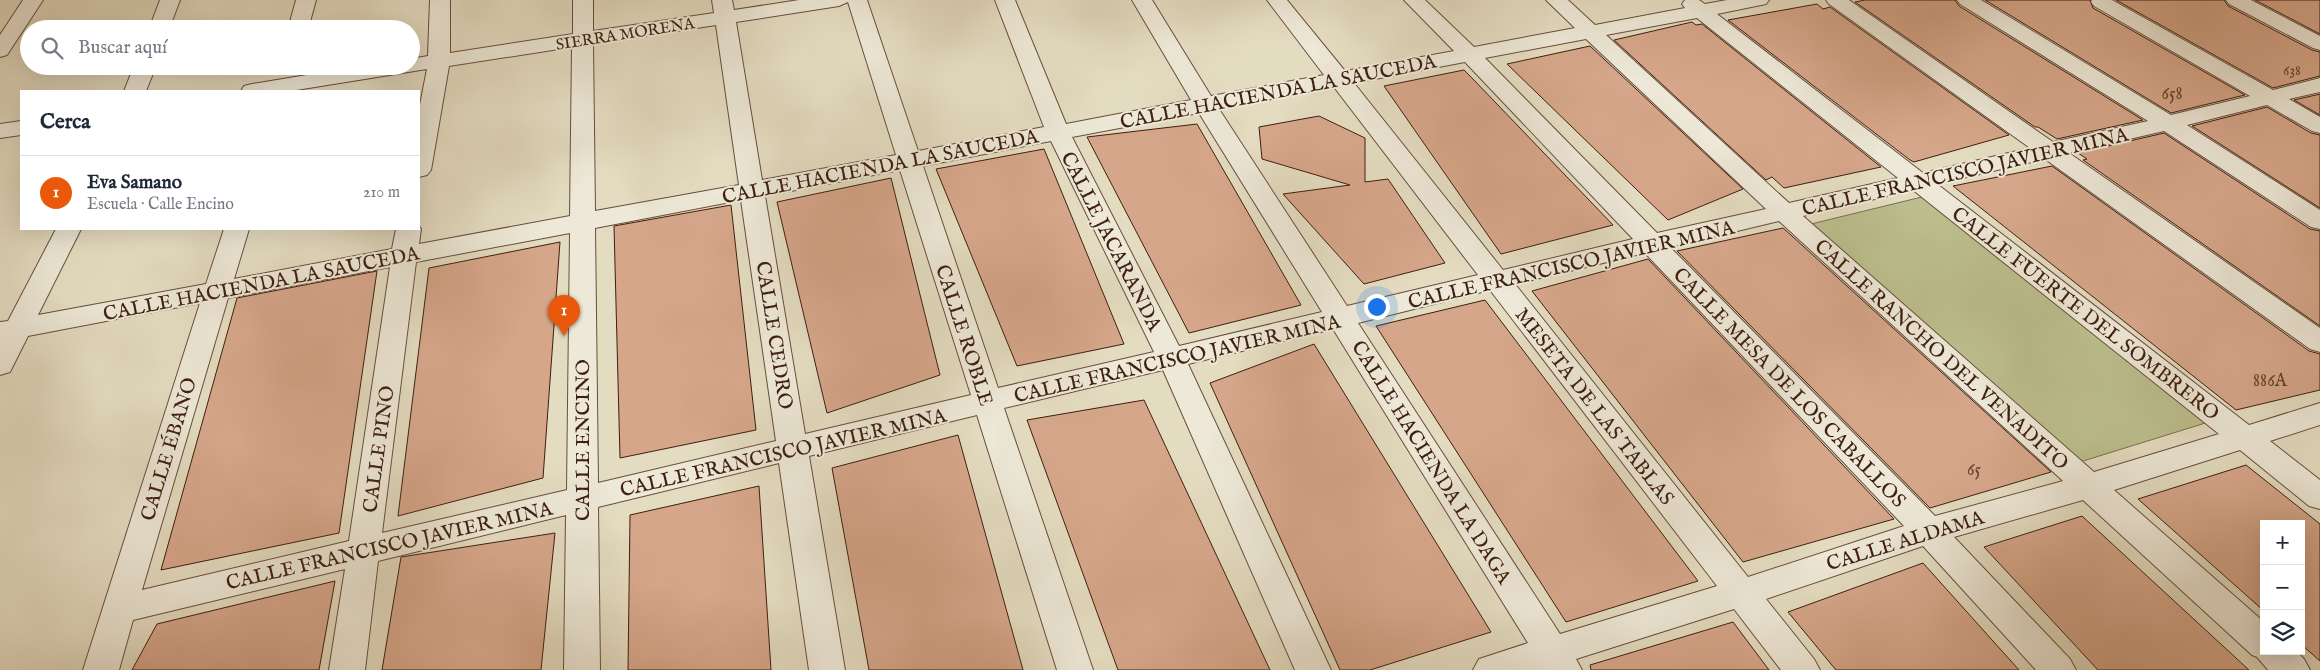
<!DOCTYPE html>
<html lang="es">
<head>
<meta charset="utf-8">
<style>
  :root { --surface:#fff; --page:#f2f2f3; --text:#1f2937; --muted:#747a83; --line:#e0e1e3; --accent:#ea580c }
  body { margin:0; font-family:"IM FELL English",serif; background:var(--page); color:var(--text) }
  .controls { position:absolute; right:15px; bottom:15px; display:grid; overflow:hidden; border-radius:0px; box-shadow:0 5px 20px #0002 }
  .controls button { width:45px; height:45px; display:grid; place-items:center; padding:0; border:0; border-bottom:1px solid var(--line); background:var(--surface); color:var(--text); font:25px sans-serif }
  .you { position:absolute; left:1376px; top:306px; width:18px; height:18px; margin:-12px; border:4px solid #fff; border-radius:50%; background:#1a73e8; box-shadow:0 0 0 8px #1a73e833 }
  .badge { display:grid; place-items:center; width:32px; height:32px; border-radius:50%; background:var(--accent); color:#fff; font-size:16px; font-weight:700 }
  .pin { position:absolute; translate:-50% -41px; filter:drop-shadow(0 1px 2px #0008) }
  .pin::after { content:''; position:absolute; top:26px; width:18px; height:15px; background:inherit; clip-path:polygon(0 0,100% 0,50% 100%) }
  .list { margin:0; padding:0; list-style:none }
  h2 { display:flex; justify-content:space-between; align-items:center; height:65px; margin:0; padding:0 20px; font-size:21px }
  h2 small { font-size:16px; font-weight:400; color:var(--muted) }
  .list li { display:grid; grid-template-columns:32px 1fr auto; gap:15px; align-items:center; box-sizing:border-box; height:75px; padding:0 20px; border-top:1px solid var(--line) }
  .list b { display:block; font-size:19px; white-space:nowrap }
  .list p { margin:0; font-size:16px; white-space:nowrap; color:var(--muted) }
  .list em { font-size:16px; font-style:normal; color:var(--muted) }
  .icon { flex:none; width:28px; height:28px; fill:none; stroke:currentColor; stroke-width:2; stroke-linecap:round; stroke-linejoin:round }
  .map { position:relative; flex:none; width:2320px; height:670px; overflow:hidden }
  .search { position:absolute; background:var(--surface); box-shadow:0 5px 20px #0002; left:20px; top:20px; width:400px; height:55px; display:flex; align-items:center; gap:12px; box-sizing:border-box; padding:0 18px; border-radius:28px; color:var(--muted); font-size:19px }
  .panel { position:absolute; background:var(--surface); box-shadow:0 5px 20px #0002; left:20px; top:90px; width:400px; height:140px; border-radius:0px }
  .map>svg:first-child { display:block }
  .green { fill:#bcbe8d; stroke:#7d6e4e }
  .building { fill:#d6a68a; stroke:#3e1e0f }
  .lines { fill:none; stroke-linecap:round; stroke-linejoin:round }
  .minor-casing { stroke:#684e3c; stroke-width:2 }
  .minor { fill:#ede8d7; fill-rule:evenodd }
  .labels { text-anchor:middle; stroke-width:4; stroke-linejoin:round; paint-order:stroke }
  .far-number-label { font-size:15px; fill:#64402e }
  .far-street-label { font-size:16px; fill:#3e1e0f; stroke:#ede8d7 }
  .number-label { font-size:18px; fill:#64402e }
  .street-label { font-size:20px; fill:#3e1e0f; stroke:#ede8d7 }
</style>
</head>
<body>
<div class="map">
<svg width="2320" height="670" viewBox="0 0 2320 670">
  <rect width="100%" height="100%" fill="#e4dcc1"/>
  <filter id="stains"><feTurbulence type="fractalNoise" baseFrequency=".004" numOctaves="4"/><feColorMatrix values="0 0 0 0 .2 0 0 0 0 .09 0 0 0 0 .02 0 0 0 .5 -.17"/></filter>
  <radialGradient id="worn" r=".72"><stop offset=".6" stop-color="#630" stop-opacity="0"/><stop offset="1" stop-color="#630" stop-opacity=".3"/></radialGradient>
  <path class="green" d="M1930 195 2215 420 2080 462 1811 224Z"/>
  <path class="building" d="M1865 0H1955L1959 6 2143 120 2057 139 2038 127H2035L1855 2Z
    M1985 0H2090L2093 8 2245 95 2171 113Z
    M2116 0H2224L2228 6 2312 50 2320 52V76L2273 88Z
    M2255 0H2320V34Z
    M1817 4 1823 9 1830 7 2009 135 1914 162 1910 160 1728 20Z
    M1692 22 1696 25 1702 24 1881 167 1784 188 1772 177 1766 180 1614 40Z
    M1590 46 1743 189 1668 220 1507 64Z
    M1464 70 1472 78 1613 225 1501 254 1384 86Z
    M2320 94V115L2294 100Z
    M2267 107 2311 133 2320 135V208L2192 126Z
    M1319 116 1365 138V182L1388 179 1445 263 1364 284 1283 194 1350 185 1262 159 1259 127Z
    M1197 124 1301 305 1189 333 1087 137Z
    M2164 133 2310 229 2320 231V326L2083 160 2087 159 2078 153Z
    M1044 149 1124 344 1017 366 936 169Z
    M2052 166 2309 351 2320 354V390L2236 410 1953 186Z
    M891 178 940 375 827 413 777 202Z
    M731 205 756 430 620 458 614 226Z
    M1783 228 1792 236 2051 472 1930 508 1677 251Z
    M560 242 543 478 398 516 429 268Z
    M1648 259 1894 519 1743 562 1532 291Z
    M377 271 339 533 161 570 237 298Z
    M1485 300 1698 581 1566 622 1376 326Z
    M1314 344 1491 632 1370 670H1340L1210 383Z
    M1144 400 1270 670H1118L1027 420Z
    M958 435 1023 670H869L832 468Z
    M2246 465 2320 524V661L2301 644V524H2264V611L2138 499Z
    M759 486 771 670H628L630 515Z
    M2082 516 2249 670H2098L1984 547Z
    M555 533 541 670H382L401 557Z
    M1923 563 2019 670H1836L1788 612Z
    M335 581 319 670H132L157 624Z
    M1733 622 1769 670H1591L1590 665Z"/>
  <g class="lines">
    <defs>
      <path id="minor" d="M23 0H43L7 55 0 57V35Z
        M160 0H180L169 29H149Z
        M296 0H316L308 29H288Z
        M430 0H450V53L573 34V0H593V31L714 13 712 0H732L734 10 799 0H867L918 151 1044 127 995 0H1015L1066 124 1191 100 1132 0H1152L1211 96 1324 75 1267 0H1287L1345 71 1454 51 1404 0H1425L1474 47 1575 28 1546 0H1568L1595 25 1685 8 1682 4 1685 0H1699L1705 4 1727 0H1769L1766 4 1717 14 1923 173 2030 148 1829 4 1826 0H1849L2053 142 2148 121 1960 4 1957 0H1981L2171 115 2250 96 2094 6 2091 2 2092 0H2112L2273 90 2320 78V92L2289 99 2320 117V133L2312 131 2267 105 2187 125 2320 210V229L2311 227 2164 131 2069 153 2320 328V352L2310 349 2045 159 1937 184 2249 425 2320 403V425L2270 441 2320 480V509L2309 506 2240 450 2114 490 2264 622V651H2296L2304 659 2310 670H2268L2257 657 2252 655 2083 500 1954 537 2070 659 2076 670H2036L1923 546 1766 599 1814 659 1820 670H1781L1734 609 1576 659 1582 670H1473L1479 659 1528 643 1333 329 1188 364 1331 670H1295L1163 370 1004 408 1093 670H1057L977 415 809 456 845 670H809L779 463 598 507 600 670H564L566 515 378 561 365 670H329L345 569 133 620 119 670H83L200 303 28 336 10 372 0 375V322L8 321 56 229H81L38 315 206 284 224 229H249L234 279 392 249 396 229H419V226L421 229 419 244 570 216 572 47 449 66 431 170 427 175 419 177V110L427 69 290 91H241L244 86 252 84 361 66H411V59L428 56ZM848 2 896 155 762 180 736 22 839 6ZM1697 18 1898 178 1789 203 1606 35ZM716 25 739 185 595 211 593 44ZM1586 39 1766 209 1657 233 1485 58ZM1465 62 1633 239 1503 270 1354 83ZM1334 87 1478 275 1347 306 1219 109ZM1199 113 1322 312 1179 346 1072 137ZM1051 141 1154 352 998 388 923 166ZM900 170 971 395 805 434 765 196ZM1913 190 2219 434 2094 472 1803 216ZM741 200 776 441 598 483 595 228ZM1779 221 2063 481 1935 516 1670 247ZM570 233 567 490 382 533 416 262ZM1645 253 1904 526 1748 577 1515 284ZM390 267 349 541 142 590 228 298ZM1490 290 1717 586 1560 634 1358 323Z
        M2226 0H2251L2320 36V50L2313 48 2229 4Z
        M134 66H156L146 91H124Z
        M21 121V135L0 138V124Z"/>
    </defs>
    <use href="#minor" class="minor-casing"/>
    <use href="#minor" class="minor"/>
  </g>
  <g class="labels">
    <g class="far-number-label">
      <text x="2292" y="75">638</text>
    </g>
    <g class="far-street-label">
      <text transform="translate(625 33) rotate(-9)" y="6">SIERRA MORENA</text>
    </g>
    <g class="number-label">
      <text x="2172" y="99">658</text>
      <text x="2270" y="386">886A</text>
      <text x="1974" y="475">65</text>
    </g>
    <g class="street-label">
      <text transform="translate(1278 91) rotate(-11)" y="7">CALLE HACIENDA LA SAUCEDA</text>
      <text transform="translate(880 166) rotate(-11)" y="7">CALLE HACIENDA LA SAUCEDA</text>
      <text transform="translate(1965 171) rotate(-13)" y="7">CALLE FRANCISCO JAVIER MINA</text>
      <text transform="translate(1112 241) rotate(63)" y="7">CALLE JACARANDA</text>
      <text transform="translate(1571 264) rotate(-13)" y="7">CALLE FRANCISCO JAVIER MINA</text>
      <text transform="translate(261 283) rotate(-11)" y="7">CALLE HACIENDA LA SAUCEDA</text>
      <text transform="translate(2086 313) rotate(38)" y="7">CALLE FUERTE DEL SOMBRERO</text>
      <text transform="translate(775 335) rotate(81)" y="7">CALLE CEDRO</text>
      <text transform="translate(965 335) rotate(72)" y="7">CALLE ROBLE</text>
      <text transform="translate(1942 354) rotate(42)" y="7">CALLE RANCHO DEL VENADITO</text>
      <text transform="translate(1177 358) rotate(-13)" y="7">CALLE FRANCISCO JAVIER MINA</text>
      <text transform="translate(1790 387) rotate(46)" y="7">CALLE MESA DE LOS CABALLOS</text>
      <text transform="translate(1595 406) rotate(52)" y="7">MESETA DE LAS TABLAS</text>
      <text transform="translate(582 440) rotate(-90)" y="7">CALLE ENCINO</text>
      <text transform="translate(168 449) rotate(-73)" y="7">CALLE ÉBANO</text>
      <text transform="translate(378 449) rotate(-82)" y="7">CALLE PINO</text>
      <text transform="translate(783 452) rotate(-13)" y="7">CALLE FRANCISCO JAVIER MINA</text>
      <text transform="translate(1432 462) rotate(58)" y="7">CALLE HACIENDA LA DAGA</text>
      <text transform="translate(1905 540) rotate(-17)" y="7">CALLE ALDAMA</text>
      <text transform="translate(389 545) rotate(-13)" y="7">CALLE FRANCISCO JAVIER MINA</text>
    </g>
  </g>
  <rect width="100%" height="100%" filter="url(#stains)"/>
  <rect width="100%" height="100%" fill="url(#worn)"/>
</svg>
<div class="controls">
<button>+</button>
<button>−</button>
<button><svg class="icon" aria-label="layers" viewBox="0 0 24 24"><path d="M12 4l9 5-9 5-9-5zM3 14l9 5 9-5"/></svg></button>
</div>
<div class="you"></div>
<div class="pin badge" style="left:564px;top:336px">1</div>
<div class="search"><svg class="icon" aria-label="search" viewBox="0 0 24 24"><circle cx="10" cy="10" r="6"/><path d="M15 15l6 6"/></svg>Buscar aquí</div>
<section class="panel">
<h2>Cerca<small></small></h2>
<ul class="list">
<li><span class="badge">1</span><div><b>Eva Samano</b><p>Escuela · Calle Encino</p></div><em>210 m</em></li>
</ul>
</section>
</div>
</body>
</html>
